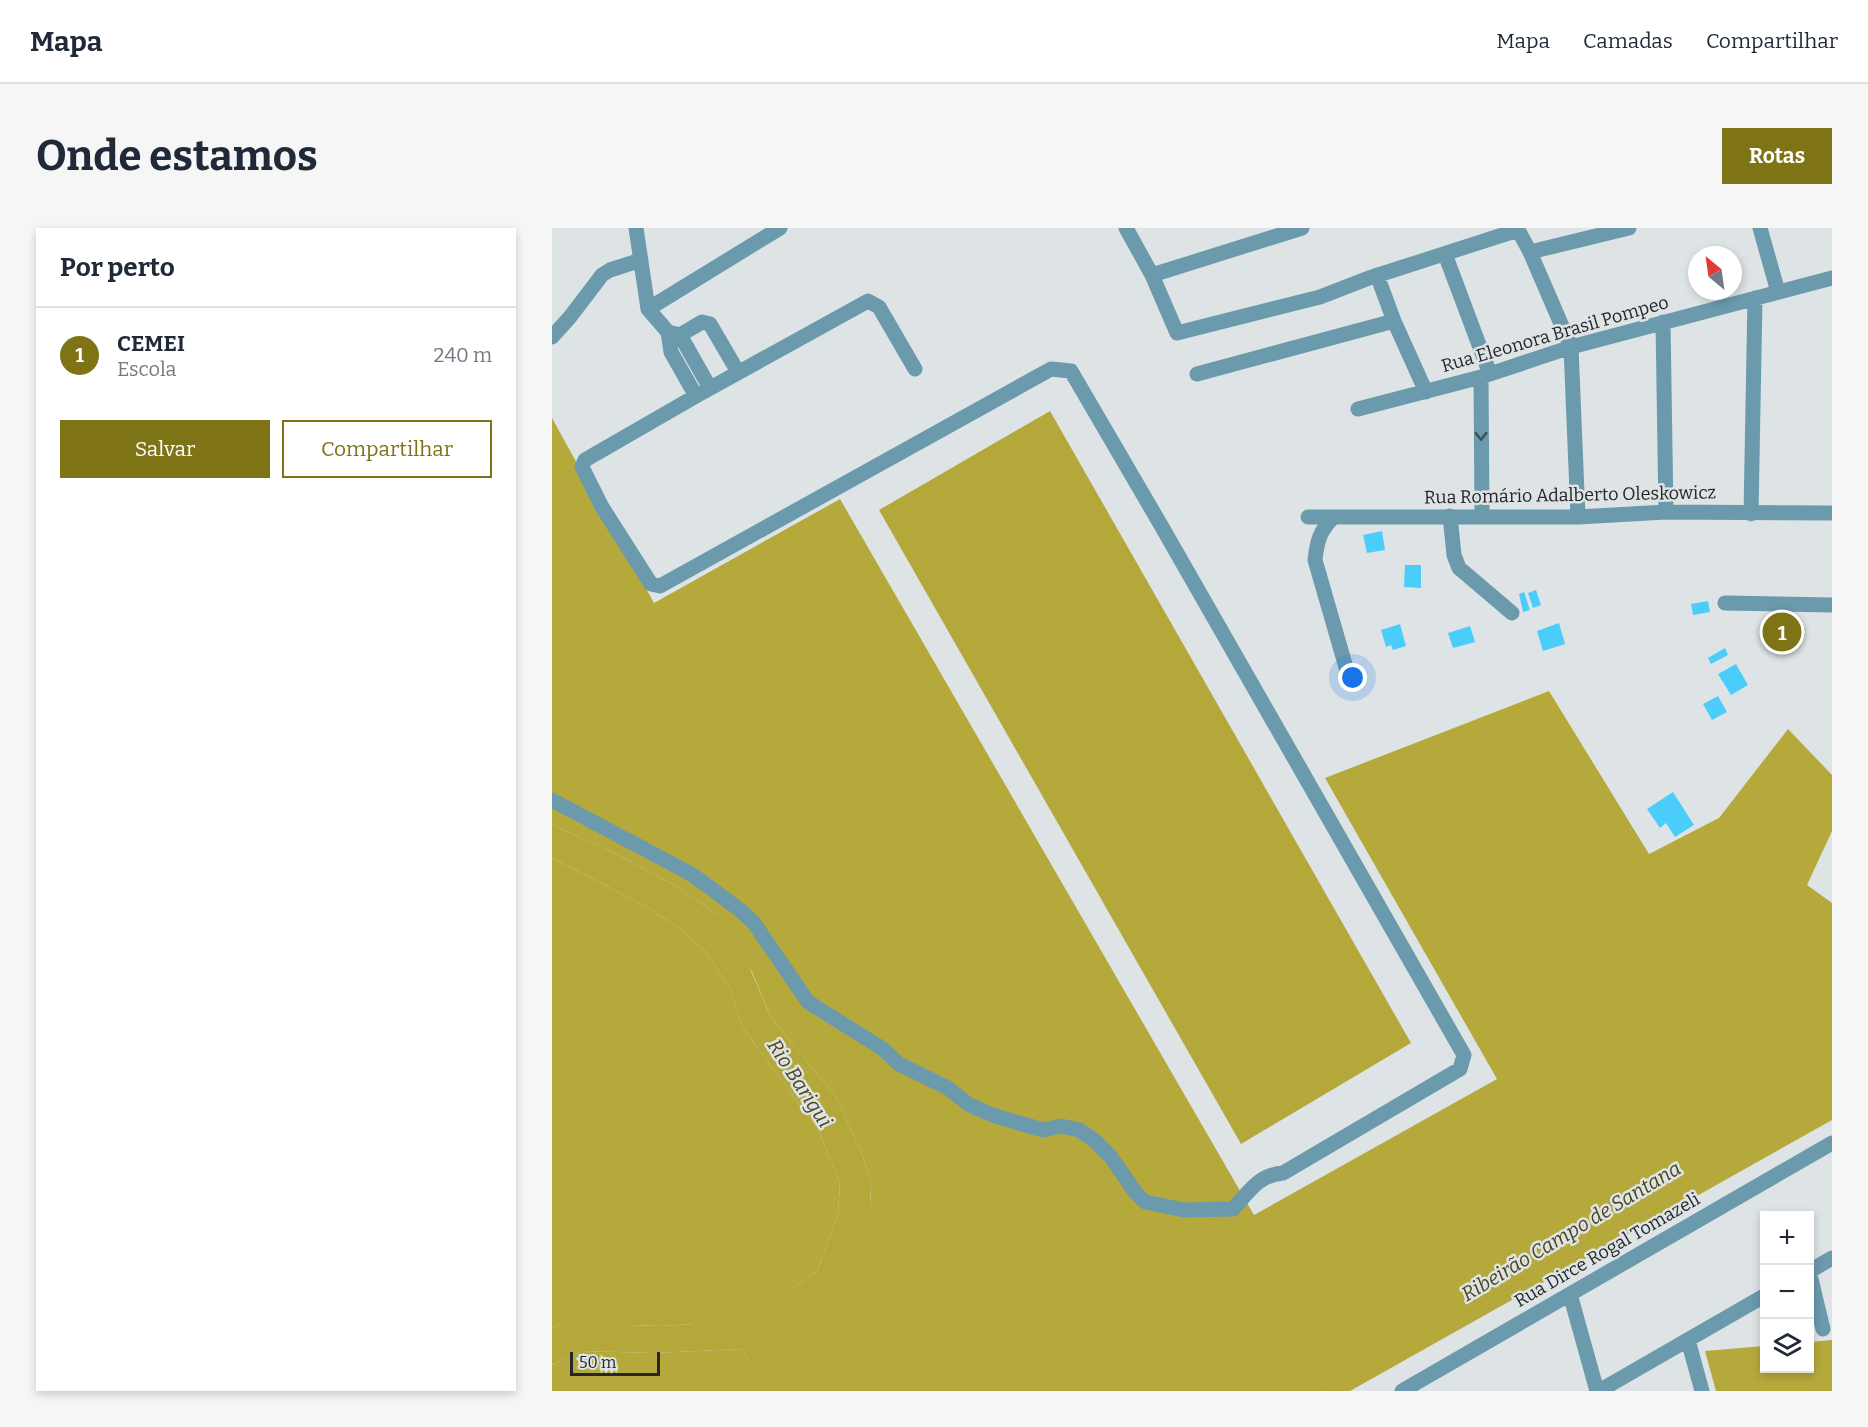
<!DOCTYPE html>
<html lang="pt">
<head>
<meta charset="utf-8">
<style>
  :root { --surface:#fff; --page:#f6f6f7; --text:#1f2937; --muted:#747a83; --line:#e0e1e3; --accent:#7e7315 }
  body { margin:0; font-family:Bitter,serif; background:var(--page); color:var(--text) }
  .controls { position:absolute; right:18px; bottom:18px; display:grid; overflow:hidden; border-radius:0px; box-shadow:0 3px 9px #0003 }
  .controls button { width:54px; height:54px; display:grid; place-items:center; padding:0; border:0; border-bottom:2px solid var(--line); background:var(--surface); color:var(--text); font:30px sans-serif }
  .compass { position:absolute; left:1136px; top:18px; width:54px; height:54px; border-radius:50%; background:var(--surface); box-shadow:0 3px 9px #0003; rotate:331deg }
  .scale { position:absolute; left:18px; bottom:15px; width:90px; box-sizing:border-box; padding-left:6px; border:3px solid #242627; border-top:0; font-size:16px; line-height:21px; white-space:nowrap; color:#242627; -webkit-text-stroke:4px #dee4e6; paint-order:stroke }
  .you { position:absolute; left:801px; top:450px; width:21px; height:21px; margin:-15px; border:4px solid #fff; border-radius:50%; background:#1a73e8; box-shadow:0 0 0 9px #1a73e833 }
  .badge { display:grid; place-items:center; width:39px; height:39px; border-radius:50%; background:var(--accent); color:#fff; font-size:20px; font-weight:700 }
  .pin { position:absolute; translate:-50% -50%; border:3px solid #fff; box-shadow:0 2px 6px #0006 }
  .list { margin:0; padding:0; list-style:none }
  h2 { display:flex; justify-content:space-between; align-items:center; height:78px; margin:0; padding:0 24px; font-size:26px }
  h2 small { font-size:20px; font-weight:400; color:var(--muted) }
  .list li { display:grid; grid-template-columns:39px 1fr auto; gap:18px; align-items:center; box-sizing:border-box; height:96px; padding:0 24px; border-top:2px solid var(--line) }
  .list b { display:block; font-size:22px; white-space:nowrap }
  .list p { margin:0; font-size:20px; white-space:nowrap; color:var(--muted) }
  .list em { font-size:20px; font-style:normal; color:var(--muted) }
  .actions { display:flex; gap:12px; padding:18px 24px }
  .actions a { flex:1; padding:14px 0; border:2px solid var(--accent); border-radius:0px; text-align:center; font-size:21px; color:var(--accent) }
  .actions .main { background:var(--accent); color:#fff }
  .icon { flex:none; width:33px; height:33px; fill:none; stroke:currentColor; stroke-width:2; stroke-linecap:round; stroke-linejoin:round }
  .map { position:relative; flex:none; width:1280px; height:1163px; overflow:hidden; border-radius:0px }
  header { display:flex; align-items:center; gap:36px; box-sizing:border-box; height:84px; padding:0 30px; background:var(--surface); border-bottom:2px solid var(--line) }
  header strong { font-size:28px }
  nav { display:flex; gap:33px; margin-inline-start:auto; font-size:21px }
  .intro { display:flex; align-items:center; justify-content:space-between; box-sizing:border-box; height:144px; padding:0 36px }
  h1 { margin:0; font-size:42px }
  .button { padding:15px 27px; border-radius:0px; background:var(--accent); color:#fff; font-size:21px; font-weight:700 }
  main { display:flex; gap:36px; padding:0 36px }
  aside { flex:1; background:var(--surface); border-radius:0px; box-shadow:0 3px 9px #0003 }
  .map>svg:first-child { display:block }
  .forest { fill:#b6a93c }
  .water { fill:#b5a83b }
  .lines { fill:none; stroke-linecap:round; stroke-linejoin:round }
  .stream { stroke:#b5a83b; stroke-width:4 }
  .river { stroke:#b5a83b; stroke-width:21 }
  .building { fill:#4bcdfb }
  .minor { stroke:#6b9aad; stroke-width:15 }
  .oneway { stroke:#3d4f56 }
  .labels { text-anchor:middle; stroke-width:5; stroke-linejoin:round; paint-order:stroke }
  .street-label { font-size:18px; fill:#242627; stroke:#dee4e6 }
  .water-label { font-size:20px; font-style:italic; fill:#4b4519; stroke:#dee4e6 }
</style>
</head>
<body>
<header>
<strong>Mapa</strong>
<nav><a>Mapa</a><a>Camadas</a><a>Compartilhar</a></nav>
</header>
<div class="intro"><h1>Onde estamos</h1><a class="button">Rotas</a></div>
<main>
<aside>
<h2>Por perto<small></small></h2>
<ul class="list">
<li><span class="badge">1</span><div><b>CEMEI</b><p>Escola</p></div><em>240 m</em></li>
</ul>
<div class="actions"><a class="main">Salvar</a><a>Compartilhar</a></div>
</aside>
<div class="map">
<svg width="1280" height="1163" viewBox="0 0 1280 1163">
  <rect width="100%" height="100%" fill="#dee4e6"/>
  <path class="forest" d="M0 190 102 375 288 271 702 987 945 851 773 550 997 463 1097 626 1167 590 1236 501 1280 547V603L1255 657 1280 675V892L798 1163H0V1137L29 1123 101 1125 190 1121 198 1134 318 982 319 954 310 926 284 869 219 790 200 744 164 686 124 658 58 623 0 597Z
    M0 630 92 677 129 701 153 723 179 762 191 800 266 901 288 955 286 986 265 1044 192 1093 110 1098 11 1095 0 1100Z
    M1280 1112V1163H1164L1153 1123 1212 1118V1140H1258V1114Z"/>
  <path class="water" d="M498 183 859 815 689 916 327 282Z
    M0 597 58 623 124 658 164 686 187 715 219 790 284 869 310 926 319 954 318 982 299 1057 241 1116 198 1134 190 1121 101 1125 29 1123 0 1137V1100L11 1095 110 1098 192 1093 265 1044 286 986 288 955 266 901 191 800 179 762 153 723 129 701 92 677 0 630Z"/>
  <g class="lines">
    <path class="stream" d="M770 1163 975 1049 1280 863"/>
    <path class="river" d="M0 1118 6 1109 81 1085 192 1086 237 1071"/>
  </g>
  <path class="building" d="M830 303 833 322 815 325 811 307Z
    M853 337H869V360L852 359Z
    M984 362 989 377 981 380 976 365Z
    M972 364 978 382 971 384 967 366Z
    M1156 373 1158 384 1141 387 1139 376Z
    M1007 395 1013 416 991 423 985 403Z
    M848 396 854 418 841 422 839 417 834 419 829 402Z
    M918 398 923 414 901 420 896 405Z
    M1173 420 1176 427 1159 436 1156 430Z
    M1184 436 1196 457 1179 467 1166 446Z
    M1166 468 1175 484 1160 492 1151 476Z
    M1121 564 1142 597 1123 609 1114 595 1108 600 1095 581Z"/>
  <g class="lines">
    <path class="minor" d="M84 0 96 81
      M574 0 600 47 625 105 768 69 817 50 966 2
      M965 0 978 24 1019 119 1026 289
      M1208 0 1226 64
      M978 24 1077 0
      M893 26 938 146
      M600 47 750 0
      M825 47 842 93 874 164
      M96 81 228 0
      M1111 94 1114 284
      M116 104 128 107 150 94 158 96 186 144
      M128 107 158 160
      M0 109 18 89 50 47 58 42 89 32
      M645 146 842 93
      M929 149 930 288
      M144 168 316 73 327 79 363 141
      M806 181 929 149 1019 119 1280 50
      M1199 286 1203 70
      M898 288 902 327 907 340 960 385
      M756 289H1026L1114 284 1280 285
      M782 289C768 302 765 313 763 332L795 443
      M1173 375 1280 377
      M0 572 141 647 188 682 202 695 256 774 331 821 347 836 396 860 416 876 440 887 491 902 509 898 527 902 542 912 559 929 583 964 593 974 632 982 681 981C697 964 706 947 731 945L908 841 912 827 610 299 519 143 499 141 108 358 99 356 50 279 30 239 33 232 144 168 119 124 116 104 96 81
      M1258 1043 1280 1030
      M1258 1047 1271 1101
      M1018 1066 1045 1163
      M1136 1112 1150 1163
      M850 1163 1280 915
      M1047 1163 1212 1068"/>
  </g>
  <defs><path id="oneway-chevron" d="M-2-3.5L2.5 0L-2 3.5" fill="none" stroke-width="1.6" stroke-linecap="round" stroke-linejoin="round" transform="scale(1.5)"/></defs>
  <use class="oneway" href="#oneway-chevron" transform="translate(929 208) rotate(90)"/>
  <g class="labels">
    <g class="street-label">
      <text transform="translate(1003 106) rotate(-16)" y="6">Rua Eleonora Brasil Pompeo</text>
      <text transform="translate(1018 267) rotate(-1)" y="6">Rua Romário Adalberto Oleskowicz</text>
      <text transform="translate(1055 1022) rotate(-30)" y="6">Rua Dirce Rogal Tomazeli</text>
    </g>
    <g class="water-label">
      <text transform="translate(248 855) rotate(57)" y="7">Rio Barigui</text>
      <text transform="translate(1019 1003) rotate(-31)" y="7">Ribeirão Campo de Santana</text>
    </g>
  </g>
</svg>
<div class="controls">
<button>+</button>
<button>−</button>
<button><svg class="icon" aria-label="layers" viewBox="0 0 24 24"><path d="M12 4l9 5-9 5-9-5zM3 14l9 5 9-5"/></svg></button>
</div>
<svg class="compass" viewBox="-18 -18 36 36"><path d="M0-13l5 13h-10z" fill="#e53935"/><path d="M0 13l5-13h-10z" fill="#747a83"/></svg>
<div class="scale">50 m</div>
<div class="you"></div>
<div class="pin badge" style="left:1230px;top:404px">1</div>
</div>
</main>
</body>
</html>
